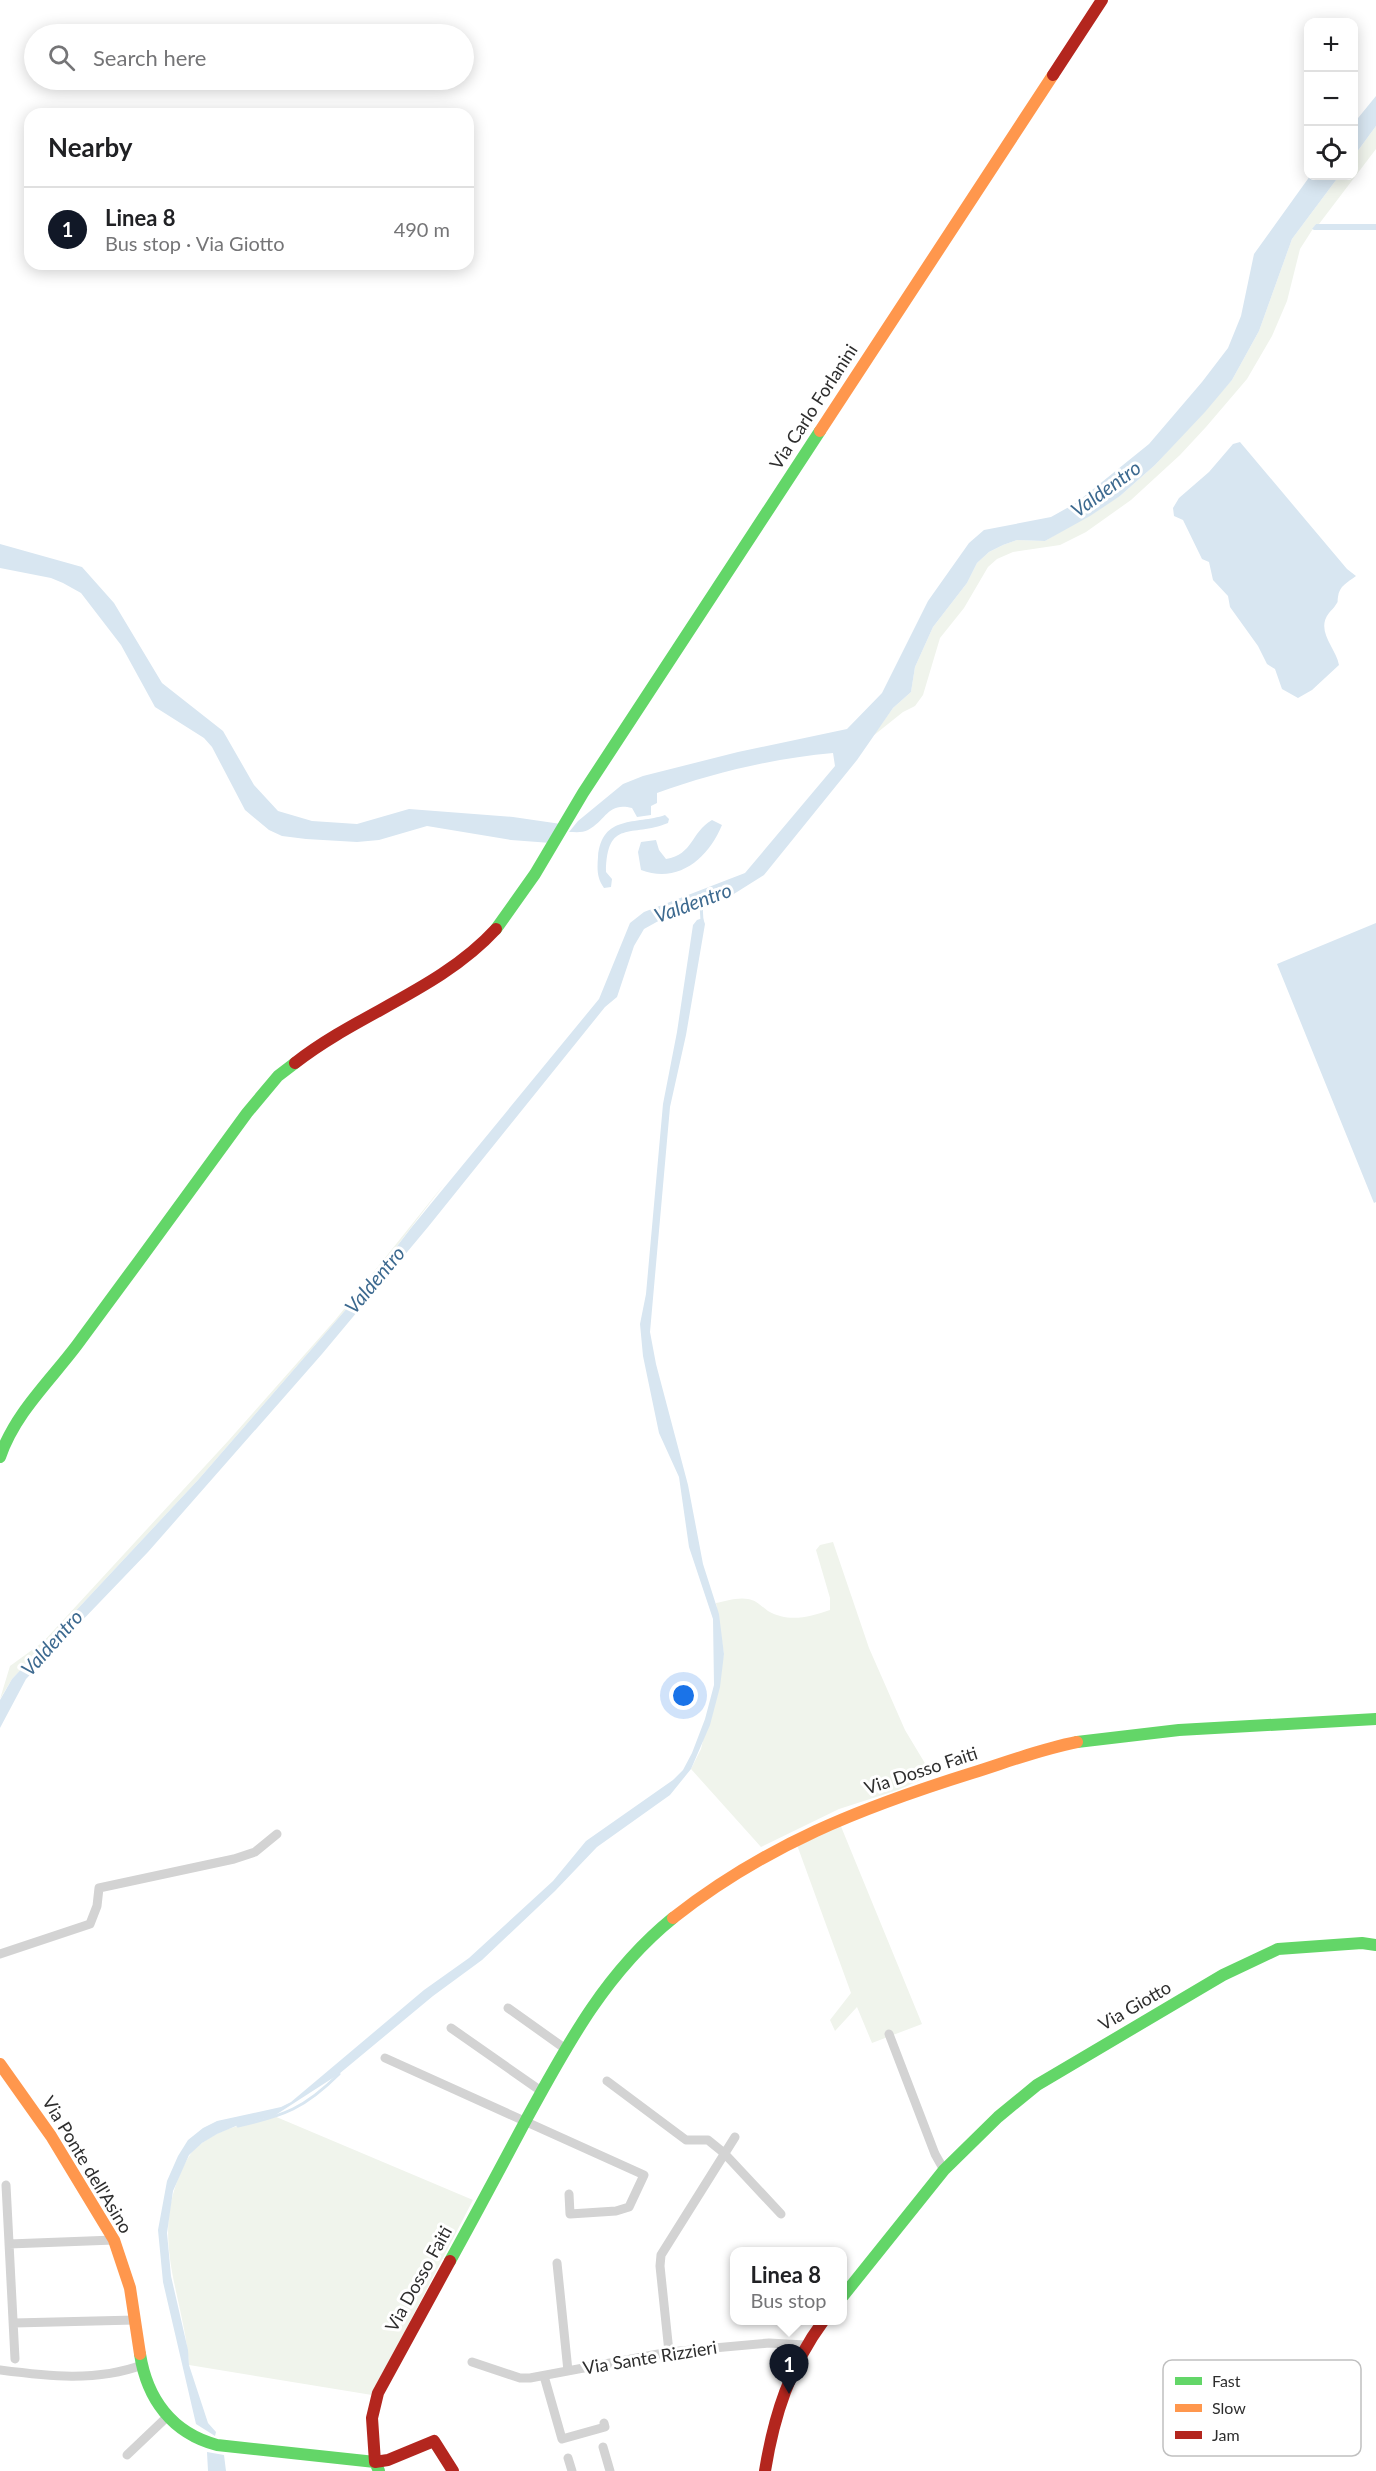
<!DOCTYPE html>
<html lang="en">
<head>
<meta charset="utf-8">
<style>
  :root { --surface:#fff; --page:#f2f2f2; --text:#202124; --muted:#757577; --line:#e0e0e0; --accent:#111827 }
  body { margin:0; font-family:Lato,sans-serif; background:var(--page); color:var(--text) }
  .controls { position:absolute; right:18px; top:18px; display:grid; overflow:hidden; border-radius:12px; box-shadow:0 3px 15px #0003 }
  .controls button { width:54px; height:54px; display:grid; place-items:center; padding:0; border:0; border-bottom:2px solid var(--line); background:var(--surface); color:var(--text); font:30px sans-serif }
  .you { position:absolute; left:684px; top:1696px; width:21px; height:21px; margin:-15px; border:4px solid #fff; border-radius:50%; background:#1a73e8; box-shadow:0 0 0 9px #1a73e833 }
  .badge { display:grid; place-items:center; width:39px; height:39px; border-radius:50%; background:var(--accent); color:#fff; font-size:20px; font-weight:700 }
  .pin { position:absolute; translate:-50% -50px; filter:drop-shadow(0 2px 3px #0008) }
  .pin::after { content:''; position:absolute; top:32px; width:21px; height:18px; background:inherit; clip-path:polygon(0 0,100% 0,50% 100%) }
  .popup { position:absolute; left:730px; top:2247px; width:117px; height:78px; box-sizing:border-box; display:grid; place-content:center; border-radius:12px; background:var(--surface); filter:drop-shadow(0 2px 4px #0005); font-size:20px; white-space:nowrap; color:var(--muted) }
  .popup b { font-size:22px; color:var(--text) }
  .popup::after { content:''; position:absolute; left:50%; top:100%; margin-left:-12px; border:12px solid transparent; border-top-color:var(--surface) }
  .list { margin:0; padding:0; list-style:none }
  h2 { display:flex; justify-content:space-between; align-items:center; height:78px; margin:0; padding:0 24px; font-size:26px }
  h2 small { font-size:20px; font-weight:400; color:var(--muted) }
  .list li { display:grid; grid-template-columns:39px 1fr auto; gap:18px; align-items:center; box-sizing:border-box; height:84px; padding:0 24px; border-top:2px solid var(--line) }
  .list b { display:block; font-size:22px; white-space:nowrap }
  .list p { margin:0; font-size:20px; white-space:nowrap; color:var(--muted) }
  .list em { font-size:20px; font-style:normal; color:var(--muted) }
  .icon { flex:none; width:33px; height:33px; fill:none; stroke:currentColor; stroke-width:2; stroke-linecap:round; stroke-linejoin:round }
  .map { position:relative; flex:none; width:1376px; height:2471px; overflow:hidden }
  .search { position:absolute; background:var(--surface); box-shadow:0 3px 15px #0003; left:24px; top:24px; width:450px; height:66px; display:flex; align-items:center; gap:15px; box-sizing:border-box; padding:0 21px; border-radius:33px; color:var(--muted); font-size:22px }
  .panel { position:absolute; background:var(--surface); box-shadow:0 3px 15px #0003; left:24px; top:108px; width:450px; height:162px; border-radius:18px }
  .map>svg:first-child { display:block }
  .green { fill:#f0f4ec }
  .water { fill:#d8e6f1 }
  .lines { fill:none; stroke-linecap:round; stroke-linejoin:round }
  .stream { stroke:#d8e6f1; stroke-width:3 }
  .street { stroke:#d3d3d3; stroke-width:9 }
  .fast { stroke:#63d668; stroke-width:12 }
  .slow { stroke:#ff974d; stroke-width:12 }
  .jam { stroke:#b3261e; stroke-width:12 }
  .labels { text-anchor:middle; stroke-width:6; stroke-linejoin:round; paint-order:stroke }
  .street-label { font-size:18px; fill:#2e2e2e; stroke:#fff }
  .water-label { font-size:20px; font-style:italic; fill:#3c698f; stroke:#fff }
  .key { fill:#fff; stroke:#c0c0c0; stroke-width:1.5 }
  .key-label { font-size:16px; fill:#2e2e2e }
</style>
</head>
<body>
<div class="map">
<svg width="1376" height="2471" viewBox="0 0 1376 2471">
  <rect width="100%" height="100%" fill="#fff"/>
  <path class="green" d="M1376 126V149L1319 224H1316L1300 249 1287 301 1272 336 1247 379 1206 427 1180 455 1131 500 1086 532 1060 545 1013 552 997 559 988 567 964 608 940 638 923 695 915 706 903 712 873 736 893 708 911 692 915 667 933 627 967 583 977 563 989 552 1003 545 1017 540 1045 541 1120 496 1155 465 1232 380 1259 331 1292 239 1339 176H1354V156Z
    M445 1183 368 1284 198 1480 12 1679 0 1699 10 1666 43 1642 229 1440 336 1319Z
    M833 1542 869 1648 905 1730 932 1775 898 1790 839 1809 761 1847 691 1769 701 1749 724 1654 716 1603C725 1601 738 1597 748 1599 756 1600 761 1606 768 1611 789 1623 809 1617 830 1610V1598L816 1550 820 1545Z
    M840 1824 922 2024 872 2043 857 2007 835 2031 830 2020 851 1993 797 1845Z
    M274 2116 473 2200 372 2395 189 2365C184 2296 150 2241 181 2172 186 2161 191 2150 202 2143 222 2127 251 2123 274 2116Z"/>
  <path class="water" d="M1376 96V126L1354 156V123Z
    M1310 176H1339L1292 239 1259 331 1232 380 1205 412 1155 465 1120 496 1090 516 1045 541 1017 540 1003 545 989 552 977 563 967 583 933 627 915 667 911 692 893 708 857 760 764 875 729 897 662 919 644 929 634 946 617 997 605 1007 428 1227 322 1354 148 1552 26 1679 0 1728V1700L12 1679 198 1480 368 1284 411 1228 599 999 630 923 644 912 745 873 835 766 833 753C775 758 712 773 657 793V803L651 806V815L637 817 632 808C607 802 607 820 588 830 583 833 575 832 569 832L578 821 623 784 643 776 738 752 847 729 882 693 928 601 969 543 984 530 1051 517 1076 503 1149 444 1202 382 1228 348 1241 316 1254 254Z
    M1316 224H1376V230H1314L1312 229Z
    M1240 442 1347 569 1356 576C1348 582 1339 586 1338 597 1337 603 1339 600 1335 606 1334 608 1331 610 1329 613 1315 631 1336 648 1339 665L1312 690 1298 698 1282 689 1275 669 1267 664 1258 646 1230 607 1228 596 1213 580 1209 562 1202 559 1183 520 1174 516 1173 508 1179 498 1209 472 1233 444Z
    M0 544 82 567 114 603 162 683 223 731 254 785 278 811 312 821 357 824 409 809 513 817 561 824 551 843 511 840 427 826 379 840 357 842 306 839 282 836 269 830 245 810 212 747 204 738 155 707 121 645 81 593 63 583 51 578 0 568Z
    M665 815 669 819 668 823C631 838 607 818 606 872L612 879 611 887 604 888C597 878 597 870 598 857 602 814 636 825 665 815Z
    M712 820 722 825C708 859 678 884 641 870L638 852 641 842 656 840 659 850 666 859C694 854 690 833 712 820Z
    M703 918 705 924 686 1035 670 1107 650 1332 656 1364 688 1485 703 1564 719 1614 724 1654 720 1687 710 1725 691 1769 670 1795 597 1847 555 1891 482 1960 433 1996 339 2074 274 2116 236 2126 217 2134 202 2143 189 2155 173 2191 167 2233 171 2276 188 2350 189 2365 208 2423 216 2432 215 2436 196 2424 163 2282 158 2230 167 2181 178 2156 188 2140 203 2128 217 2121 281 2107 291 2102 424 1990 469 1958 553 1881 586 1841 673 1780 683 1770 692 1753 705 1719 714 1685 713 1619 689 1547 679 1477 659 1433 643 1356 640 1324 646 1294 663 1104 677 1032 693 925 697 920Z
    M1376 923V1202L1374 1203 1277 964Z
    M207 2452 224 2455 226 2471H208Z"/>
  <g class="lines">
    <path class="stream" d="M701 904 702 921
      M238 2126C284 2116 305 2108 339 2074"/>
    <path class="street" d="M0 1954 90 1924 97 1906 99 1888 234 1859 255 1852 277 1834
      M508 2008 567 2050
      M451 2028 541 2091
      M889 2034 935 2154 944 2170
      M385 2058 644 2175 629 2207 616 2211 570 2214 569 2194
      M607 2081 686 2140H708L724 2153 781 2214
      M6 2185 15 2359
      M9 2244 114 2240
      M557 2263 568 2371
      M14 2323 135 2320
      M669 2352 660 2266 661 2255 735 2137
      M472 2362 520 2378H530L669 2352 769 2343 805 2345
      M0 2370C46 2376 97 2382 142 2365
      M544 2376 562 2439 605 2427 604 2423
      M603 2447 610 2471
      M127 2455 168 2416
      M568 2458 572 2471"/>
    <path class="fast" d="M496 929 535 874 583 793 820 431
      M0 1457C15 1413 50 1381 77 1345 134 1268 191 1190 247 1113L278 1076 295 1063
      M1077 1742 1179 1730 1376 1719
      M450 2261C476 2214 501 2167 526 2120 567 2045 605 1973 673 1918
      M843 2296 944 2170 998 2117 1037 2085 1223 1975 1278 1949 1362 1943 1376 1945
      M140 2354C147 2399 172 2433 217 2445L375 2462 379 2471"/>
    <path class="slow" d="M820 431 1053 75
      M673 1918C766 1845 860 1808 972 1773 1007 1762 1041 1749 1077 1742
      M0 2064 51 2136 114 2240 130 2288 140 2354"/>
    <path class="jam" d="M1053 75 1102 0
      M295 1063C359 1013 441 989 496 929
      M450 2261 378 2393 372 2418 375 2462 388 2460 434 2441 453 2471
      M765 2471C774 2415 790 2366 824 2320"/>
  </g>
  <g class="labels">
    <g class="street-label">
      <text transform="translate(814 407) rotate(-57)" y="6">Via Carlo Forlanini</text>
      <text transform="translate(921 1771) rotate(-18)" y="6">Via Dosso Faiti</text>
      <text transform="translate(1135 2006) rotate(-30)" y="6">Via Giotto</text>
      <text transform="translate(87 2165) rotate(59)" y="6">Via Ponte dell'Asino</text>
      <text transform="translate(419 2279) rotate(-61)" y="6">Via Dosso Faiti</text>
      <text transform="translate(650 2358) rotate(-9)" y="6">Via Sante Rizzieri</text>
    </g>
    <g class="water-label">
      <text transform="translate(1106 489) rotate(-36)" y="7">Valdentro</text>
      <text transform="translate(693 903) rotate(-20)" y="7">Valdentro</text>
      <text transform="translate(375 1280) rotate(-50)" y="7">Valdentro</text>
      <text transform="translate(52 1643) rotate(-48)" y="7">Valdentro</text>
    </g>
  </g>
  <rect x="1163" y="2360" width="198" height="96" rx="9" class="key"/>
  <rect x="1175" y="2377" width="27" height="8" fill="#63d668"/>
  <rect x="1175" y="2404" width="27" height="8" fill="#ff974d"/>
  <rect x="1175" y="2431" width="27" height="8" fill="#b3261e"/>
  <g class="key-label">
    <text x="1212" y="2387">Fast</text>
    <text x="1212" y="2414">Slow</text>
    <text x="1212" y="2441">Jam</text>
  </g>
</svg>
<div class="controls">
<button>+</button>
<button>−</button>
<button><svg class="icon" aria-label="locate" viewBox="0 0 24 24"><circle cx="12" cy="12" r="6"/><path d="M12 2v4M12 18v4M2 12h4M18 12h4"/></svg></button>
</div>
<div class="you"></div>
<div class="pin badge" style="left:789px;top:2394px">1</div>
<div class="popup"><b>Linea 8</b>Bus stop</div>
<div class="search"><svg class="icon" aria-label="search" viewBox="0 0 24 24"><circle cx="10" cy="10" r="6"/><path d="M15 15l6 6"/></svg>Search here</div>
<section class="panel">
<h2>Nearby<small></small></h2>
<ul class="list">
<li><span class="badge">1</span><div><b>Linea 8</b><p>Bus stop · Via Giotto</p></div><em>490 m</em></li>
</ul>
</section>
</div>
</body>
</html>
